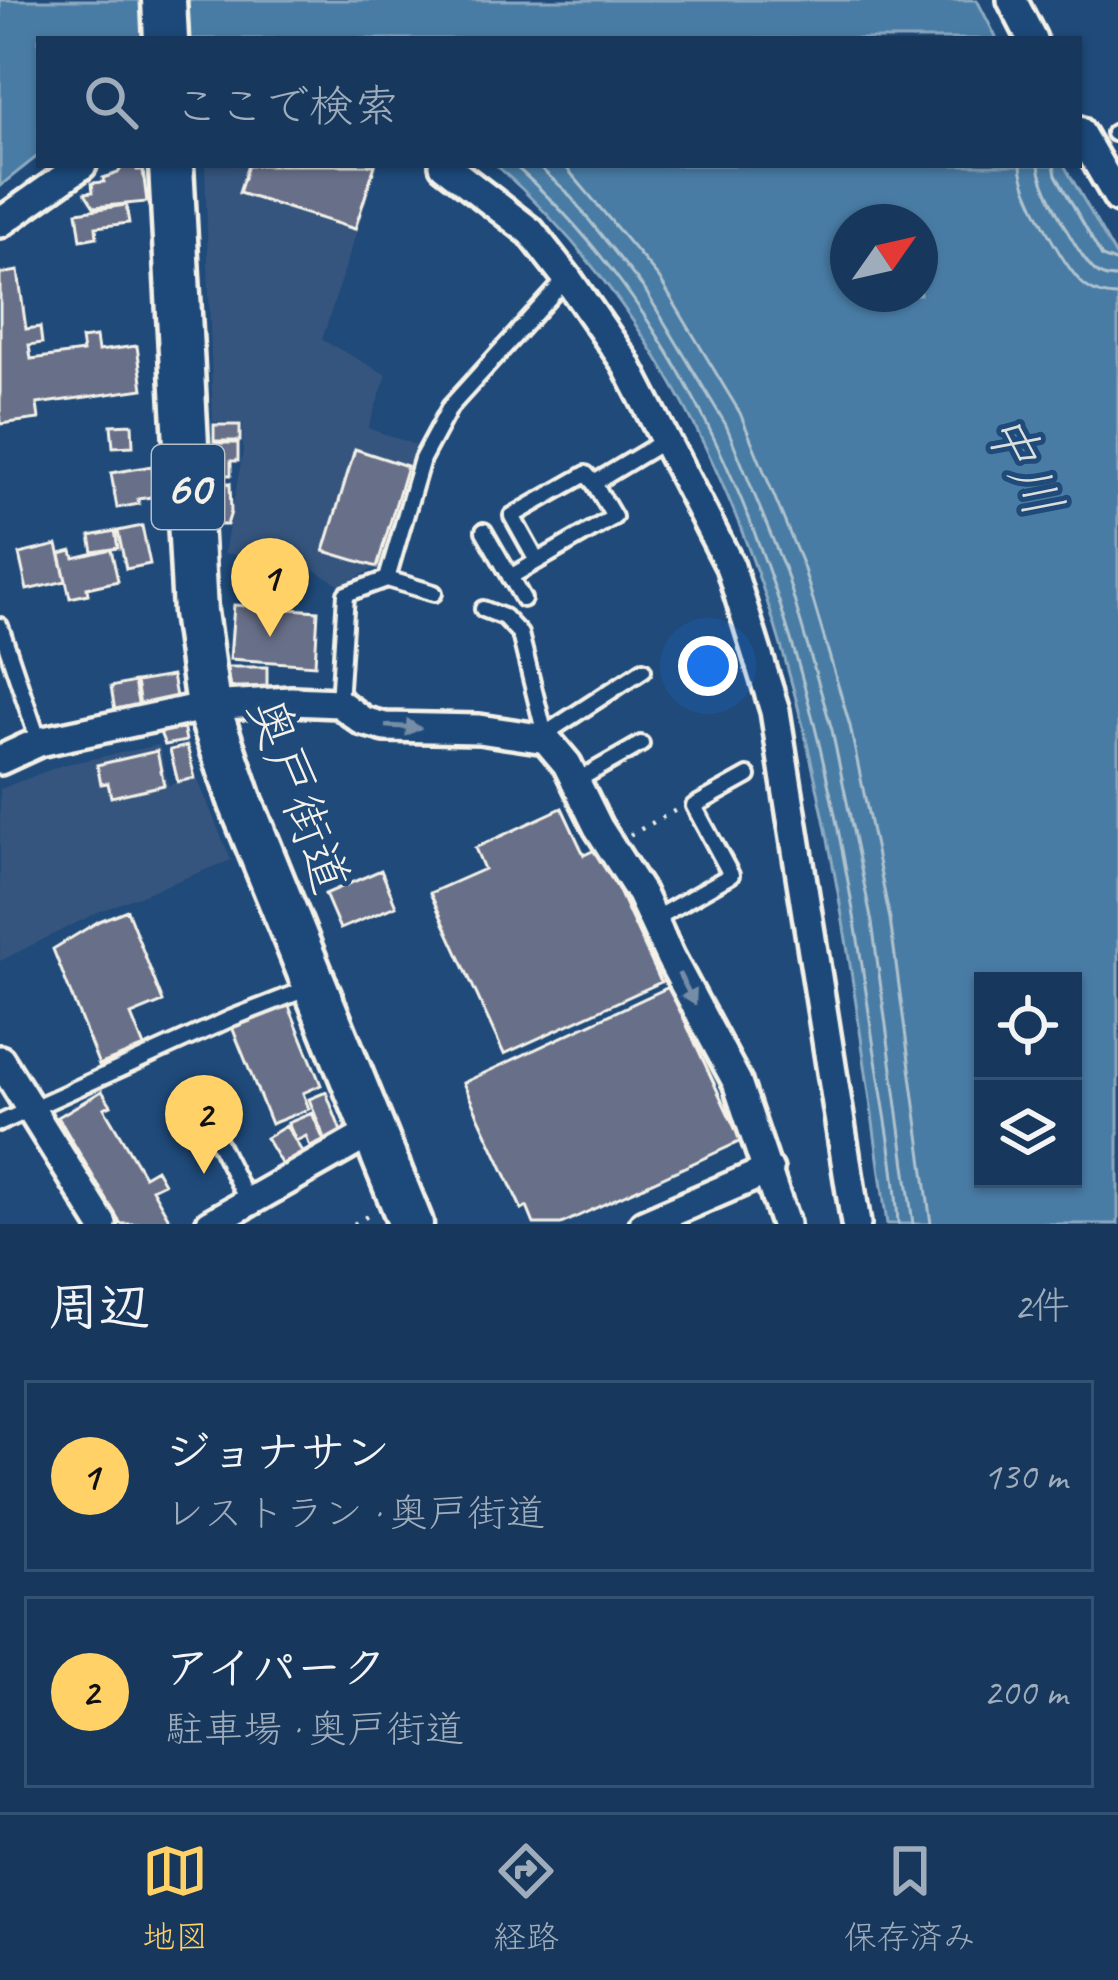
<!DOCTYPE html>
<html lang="ja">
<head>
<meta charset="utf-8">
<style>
  :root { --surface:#17385c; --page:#203f62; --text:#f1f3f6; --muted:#9eacbb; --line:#365272; --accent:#ffd166 }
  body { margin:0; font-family:Caveat,"Klee One",sans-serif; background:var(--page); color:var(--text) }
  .controls { position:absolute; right:36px; bottom:36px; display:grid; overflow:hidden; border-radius:0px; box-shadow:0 3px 9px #0004 }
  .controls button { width:108px; height:108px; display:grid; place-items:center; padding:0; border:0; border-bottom:3px solid var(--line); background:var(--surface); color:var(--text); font:60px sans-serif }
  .compass { position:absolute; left:830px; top:204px; width:108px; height:108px; border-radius:50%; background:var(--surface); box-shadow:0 3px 9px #0004; rotate:56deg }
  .you { position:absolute; left:708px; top:666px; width:42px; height:42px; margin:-30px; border:9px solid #fff; border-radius:50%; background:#1a73e8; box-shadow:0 0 0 18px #1a73e833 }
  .badge { display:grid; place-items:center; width:78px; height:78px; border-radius:50%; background:var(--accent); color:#111; font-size:39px; font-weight:700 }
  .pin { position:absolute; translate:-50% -99px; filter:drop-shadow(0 3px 6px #0008) }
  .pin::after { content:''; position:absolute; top:63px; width:42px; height:36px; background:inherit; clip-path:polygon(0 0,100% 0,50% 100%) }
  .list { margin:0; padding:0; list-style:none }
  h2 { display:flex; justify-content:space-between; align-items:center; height:156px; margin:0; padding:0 48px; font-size:51px }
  h2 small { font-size:39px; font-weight:400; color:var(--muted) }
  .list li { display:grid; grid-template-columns:78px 1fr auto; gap:36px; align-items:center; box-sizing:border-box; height:192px; margin:0 24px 24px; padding:0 24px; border:3px solid var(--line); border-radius:0px }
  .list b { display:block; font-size:45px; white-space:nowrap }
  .list p { margin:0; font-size:39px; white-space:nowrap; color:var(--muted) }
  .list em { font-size:39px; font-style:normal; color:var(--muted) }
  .icon { flex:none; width:66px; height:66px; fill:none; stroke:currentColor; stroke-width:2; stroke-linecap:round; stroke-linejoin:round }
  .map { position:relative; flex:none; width:1118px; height:1224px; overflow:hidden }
  .search { position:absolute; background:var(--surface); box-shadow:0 3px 9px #0004; left:36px; right:36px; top:36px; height:132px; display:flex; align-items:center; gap:30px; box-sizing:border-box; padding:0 42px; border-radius:0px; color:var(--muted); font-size:45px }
  .sheet { height:588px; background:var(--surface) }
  nav { display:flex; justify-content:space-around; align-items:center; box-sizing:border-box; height:168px; border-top:3px solid var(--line); background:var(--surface); font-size:33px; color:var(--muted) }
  nav a { display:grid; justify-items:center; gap:6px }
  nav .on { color:var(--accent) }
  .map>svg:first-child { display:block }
  .built { fill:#35557e }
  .water { fill:#487ba5; stroke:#8daac0; stroke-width:3; fill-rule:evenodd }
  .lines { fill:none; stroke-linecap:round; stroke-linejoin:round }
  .shore { stroke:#afc2cd; stroke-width:3 }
  .building { fill:#687089; stroke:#f4f1e8; stroke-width:3 }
  .service-casing { stroke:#f4f1e8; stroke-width:22 }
  .minor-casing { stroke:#f4f1e8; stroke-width:36 }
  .primary-casing { stroke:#f4f1e8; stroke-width:51 }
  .path { stroke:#f4f1e8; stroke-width:4.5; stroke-dasharray:3 9; stroke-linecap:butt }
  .service { stroke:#1f4a7a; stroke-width:14 }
  .minor { stroke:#1f4a7a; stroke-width:27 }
  .primary { stroke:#1f4a7a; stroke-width:42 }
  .oneway { fill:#748da6 }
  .labels { text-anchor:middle; stroke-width:10; stroke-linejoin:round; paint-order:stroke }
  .shield { fill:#1f4a7a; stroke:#b4bfc7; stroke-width:3 }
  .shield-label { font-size:48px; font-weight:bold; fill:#f4f1e8 }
  .street-label { font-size:51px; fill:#f4f1e8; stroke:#1f4a7a }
  .water-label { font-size:54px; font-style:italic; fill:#dadfde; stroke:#1f4a7a }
</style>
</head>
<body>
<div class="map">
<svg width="1118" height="1224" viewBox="0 0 1118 1224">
  <rect width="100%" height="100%" fill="#1f4a7a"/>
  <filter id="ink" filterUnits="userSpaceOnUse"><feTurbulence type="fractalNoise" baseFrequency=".00833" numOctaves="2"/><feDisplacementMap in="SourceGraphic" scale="24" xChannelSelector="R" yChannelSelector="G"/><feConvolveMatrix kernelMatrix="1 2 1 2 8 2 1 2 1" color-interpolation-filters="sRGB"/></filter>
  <g filter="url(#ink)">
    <path class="built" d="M205 165H378L322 340 387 375 368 428 415 445 378 567 340 585 310 567 224 553 243 452V423L213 422Z
      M159 745 168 785 197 778 231 860 98 912 0 961V789L62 765Z"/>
    <path class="water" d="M0 0H977L997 39H39V155L0 186Z
      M496 165H1064L1118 260V1224H887C836 856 793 427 496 165ZM920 222V294H848V222ZM1073 981V1179H983V981Z"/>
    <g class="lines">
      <path class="shore" d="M514 165C751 373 831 734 872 1034 881 1096 895 1161 898 1224
        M537 165 566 191 645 290 726 425 786 572 832 730 872 922 913 1224
        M564 165 659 278 740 413 803 566 850 726 890 919 931 1224
        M1021 165C1022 191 1063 265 1083 284 1093 293 1105 296 1118 296
        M1039 165C1041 188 1076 250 1092 268 1099 276 1107 278 1118 278
        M1054 165 1056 175 1102 257 1118 263"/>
    </g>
    <path class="building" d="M136 165 137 170H143L147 202 94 207 85 193 93 192 92 183 104 182 103 178 118 173 122 167Z
      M248 165H375L355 229 239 193Z
      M126 205 129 223 96 227 97 237 81 240 77 212Z
      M18 271 26 329 40 327 42 343 29 345 31 359 83 352 81 339 96 337 98 351 137 346 143 389 37 404 39 419 0 424V274Z
      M132 424 133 446 113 447 111 425Z
      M214 425H240V441H214Z
      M215 443H238V461H231V475H215Z
      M355 449 407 466 377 567 324 551Z
      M152 466 156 490 151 497 138 499 139 504 117 508 111 473Z
      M215 483H230L231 512 227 525H217Z
      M142 526 150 564 126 569 118 531Z
      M115 531 118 548 93 552 90 536Z
      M57 545 66 581 27 590 19 554Z
      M111 549 118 581 87 588 88 594 70 598 60 554 72 551 74 558Z
      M234 605 318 611 315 665 230 659Z
      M226 667H267V687H230Z
      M172 676 177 702 141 711 136 682Z
      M134 682 140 713 116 717 111 687Z
      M182 720 186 741 165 745 157 725Z
      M187 746 195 778 178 782 170 750Z
      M157 751 164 785 111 797 108 783 101 784 97 765Z
      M562 808 584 855 599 848 661 982 504 1054 430 893 484 869 475 848Z
      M381 870 396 906 340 929 325 894Z
      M127 910 163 1002 131 1015 144 1047 99 1065 53 949 99 921Z
      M669 987 741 1141 561 1224H534L527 1207 522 1210 463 1083Z
      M288 1004 321 1085 303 1093 309 1109 271 1124 232 1027Z
      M102 1091 111 1105 104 1108 144 1176 156 1169 164 1183 152 1189 172 1224H121L58 1117Z
      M326 1092 342 1134 325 1140 309 1099Z
      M312 1113 324 1141 310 1147 306 1136 296 1141 288 1123Z
      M286 1126 303 1153 282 1165 266 1138Z"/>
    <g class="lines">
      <defs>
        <path id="service" d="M1114 133 1118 131
          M484 531 523 599
          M537 561 512 516 586 474 594 483 664 441
          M510 577 614 517 594 483
          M387 579 434 593
          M483 609 504 617 520 634 546 739
          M0 626 39 742
          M339 703 346 594 387 579 422 459 450 407 567 278
          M546 739 551 730 643 670
          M576 781 641 744
          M654 919 731 875 694 806 748 776
          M0 1123 232 1018 309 988
          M216 1138 248 1202"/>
        <path id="minor" d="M1012 0 1032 39
          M1079 131 1118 198
          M444 165 531 232 567 278 625 362 730 566 775 711 856 1224
          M0 223 82 165
          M0 760 39 742 208 706 291 701 339 703 363 721 385 727 479 729 546 739 567 764 598 827 641 894 670 957 737 1082 785 1224
          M0 1060 102 1224
          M210 1224 374 1131
          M644 1224 769 1170"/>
        <path id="primary" d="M164 0 166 39
          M171 165 195 612 208 706 241 803 411 1224"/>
      </defs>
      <use href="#service" class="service-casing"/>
      <use href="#minor" class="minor-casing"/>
      <use href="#primary" class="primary-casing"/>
      <path class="path" d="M630 835 678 809
        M354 1224 374 1212"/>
      <use href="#service" class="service"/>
      <use href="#minor" class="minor"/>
      <use href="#primary" class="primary"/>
    </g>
    <defs><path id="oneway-solid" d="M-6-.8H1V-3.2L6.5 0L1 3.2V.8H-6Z" transform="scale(3)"/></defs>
    <g class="oneway">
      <use href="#oneway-solid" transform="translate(403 727) rotate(4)"/>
      <use href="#oneway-solid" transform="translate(687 989) rotate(62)"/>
    </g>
  </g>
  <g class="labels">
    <rect class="shield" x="152" y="445" width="72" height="84" rx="9"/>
    <g class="shield-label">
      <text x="188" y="504">60</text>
    </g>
    <g class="street-label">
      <text transform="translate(300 795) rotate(70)" y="18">奥戸街道</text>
    </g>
    <g class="water-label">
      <text transform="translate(1025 464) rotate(65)" y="19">中川</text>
    </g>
  </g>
</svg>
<div class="controls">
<button><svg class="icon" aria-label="locate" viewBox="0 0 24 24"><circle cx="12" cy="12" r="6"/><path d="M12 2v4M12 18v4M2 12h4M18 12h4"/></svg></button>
<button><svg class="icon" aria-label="layers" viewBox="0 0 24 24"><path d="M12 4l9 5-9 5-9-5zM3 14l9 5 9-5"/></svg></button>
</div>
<svg class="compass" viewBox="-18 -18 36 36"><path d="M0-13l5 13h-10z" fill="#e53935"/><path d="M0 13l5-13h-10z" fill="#9eacbb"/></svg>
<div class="you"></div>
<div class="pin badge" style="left:270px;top:637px">1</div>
<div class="pin badge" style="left:204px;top:1174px">2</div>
<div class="search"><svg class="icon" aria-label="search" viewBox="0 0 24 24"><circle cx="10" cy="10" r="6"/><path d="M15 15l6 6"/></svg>ここで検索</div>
</div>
<section class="sheet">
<h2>周辺<small>2件</small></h2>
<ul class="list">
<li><span class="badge">1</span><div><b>ジョナサン</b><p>レストラン · 奥戸街道</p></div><em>130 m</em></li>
<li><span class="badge">2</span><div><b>アイパーク</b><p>駐車場 · 奥戸街道</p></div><em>200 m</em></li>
</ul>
</section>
<nav>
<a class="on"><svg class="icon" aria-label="map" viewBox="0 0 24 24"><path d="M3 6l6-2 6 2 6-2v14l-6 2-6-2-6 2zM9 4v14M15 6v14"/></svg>地図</a>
<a><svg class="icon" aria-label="directions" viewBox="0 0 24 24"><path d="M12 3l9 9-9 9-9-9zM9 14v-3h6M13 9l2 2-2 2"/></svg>経路</a>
<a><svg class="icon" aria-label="saved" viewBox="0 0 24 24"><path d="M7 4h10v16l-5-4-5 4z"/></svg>保存済み</a>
</nav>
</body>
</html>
